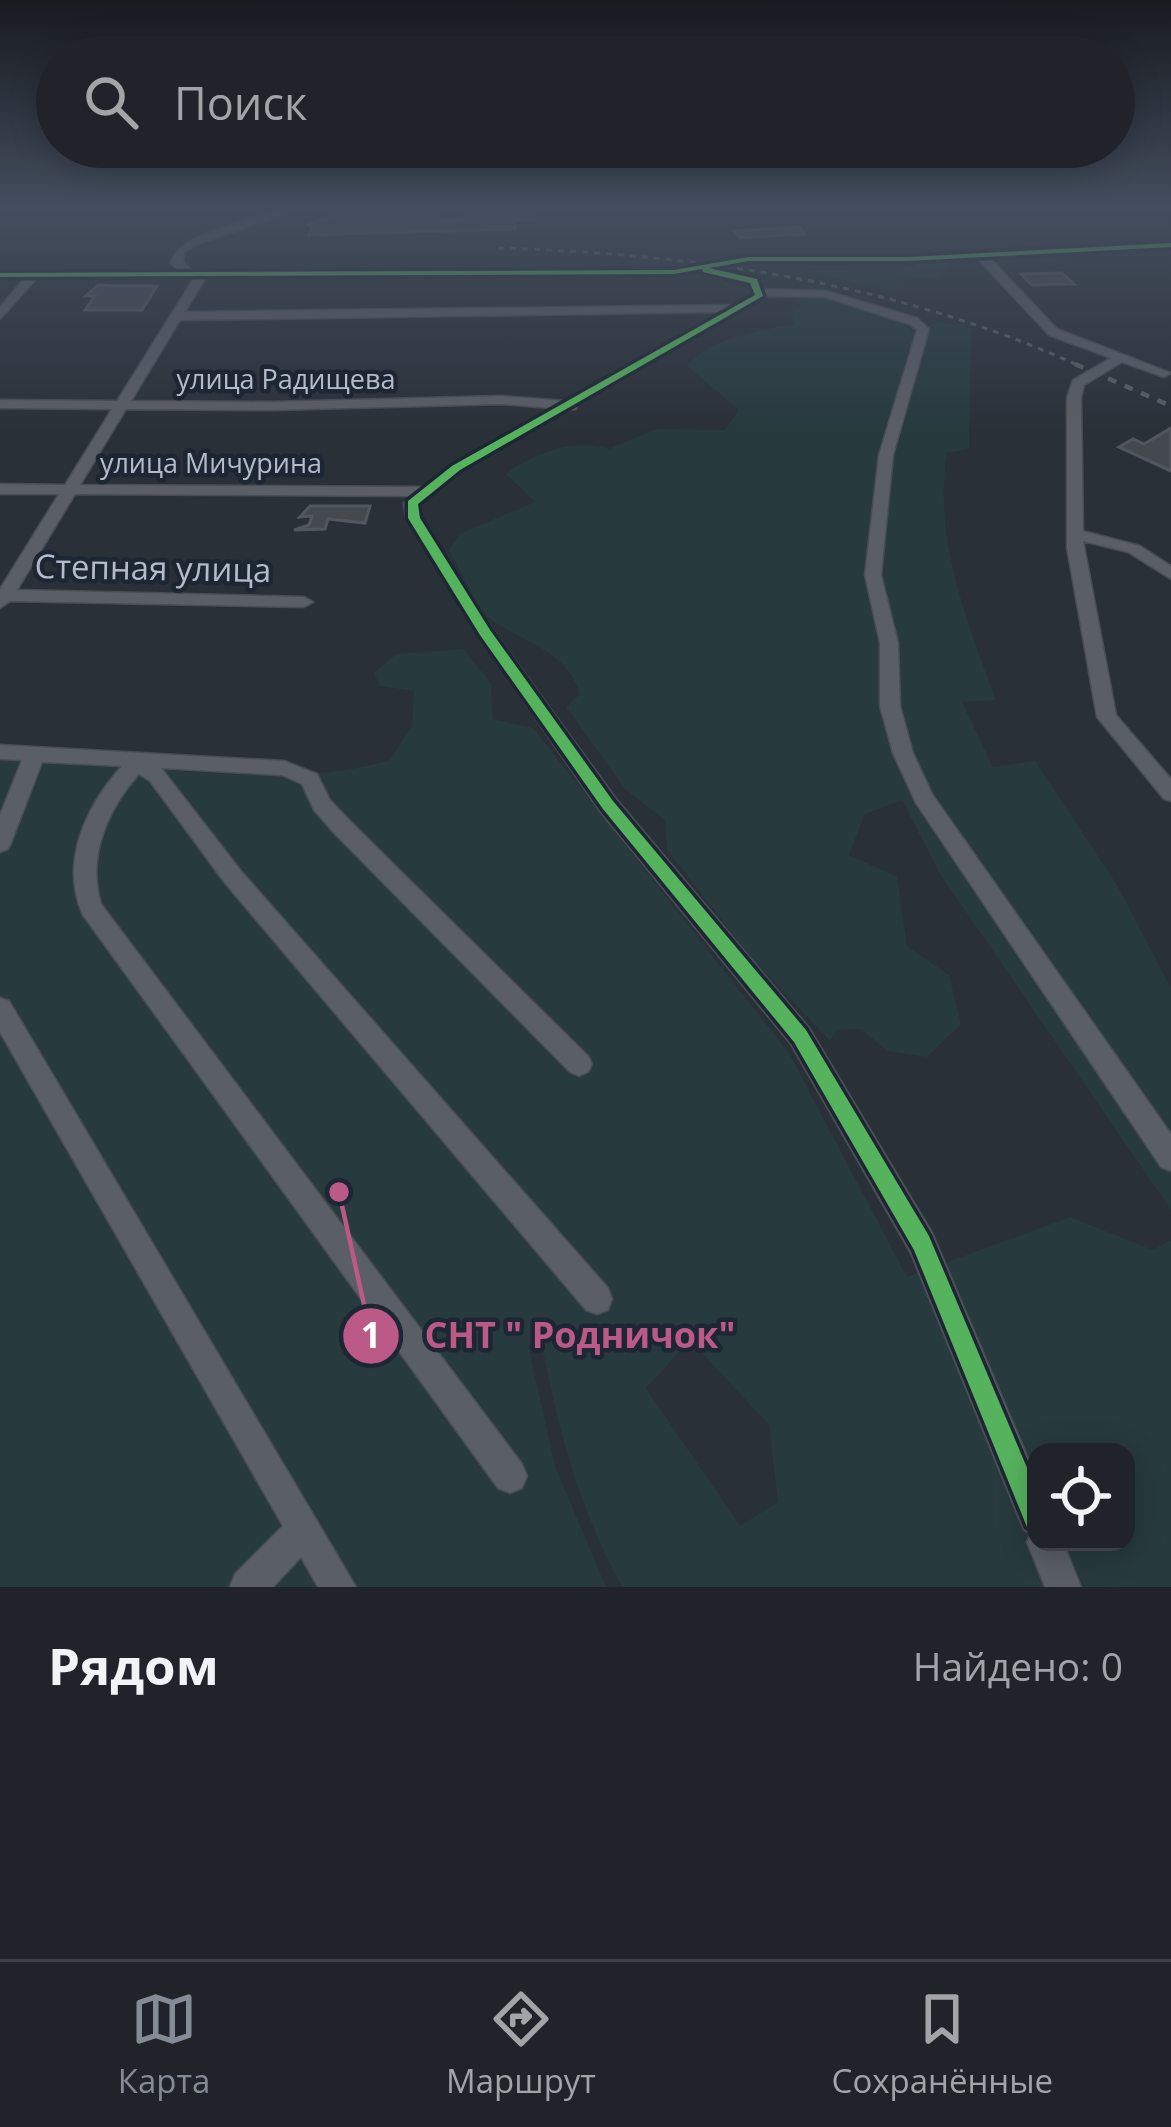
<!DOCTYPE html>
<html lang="ru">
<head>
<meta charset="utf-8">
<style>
  :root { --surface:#20242a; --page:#282c32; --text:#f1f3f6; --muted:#a2a4a8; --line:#3d4147; --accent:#848b96 }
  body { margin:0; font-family:"Open Sans",sans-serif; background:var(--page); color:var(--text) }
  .controls { position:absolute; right:36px; bottom:36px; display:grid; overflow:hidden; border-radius:24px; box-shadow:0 6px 30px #0003 }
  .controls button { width:108px; height:108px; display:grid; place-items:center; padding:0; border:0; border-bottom:3px solid var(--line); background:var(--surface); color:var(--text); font:60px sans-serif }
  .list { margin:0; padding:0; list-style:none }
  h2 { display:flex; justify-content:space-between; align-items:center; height:156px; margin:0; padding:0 48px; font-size:51px }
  h2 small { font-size:39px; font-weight:400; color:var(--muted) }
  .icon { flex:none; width:66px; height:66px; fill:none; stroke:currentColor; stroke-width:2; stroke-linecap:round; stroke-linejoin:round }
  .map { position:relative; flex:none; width:1171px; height:1587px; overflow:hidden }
  .search { position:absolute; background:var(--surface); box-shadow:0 6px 30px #0003; left:36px; right:36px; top:36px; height:132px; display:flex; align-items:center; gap:30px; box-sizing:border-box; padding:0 42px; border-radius:66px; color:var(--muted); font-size:45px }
  .sheet { height:372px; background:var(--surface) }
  nav { display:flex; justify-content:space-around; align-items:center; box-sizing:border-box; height:168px; border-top:3px solid var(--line); background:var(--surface); font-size:33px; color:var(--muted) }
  nav a { display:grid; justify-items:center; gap:6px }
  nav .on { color:var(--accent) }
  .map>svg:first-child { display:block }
  .green { fill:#273a3e; fill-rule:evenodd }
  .building { fill:#444950; stroke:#52575f; stroke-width:3 }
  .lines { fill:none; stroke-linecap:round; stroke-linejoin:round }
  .minor-casing { stroke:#484c53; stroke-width:3 }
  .minor { fill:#5a5e66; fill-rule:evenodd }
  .rail-far1 { stroke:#595d64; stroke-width:3; stroke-dasharray:6 6; stroke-linecap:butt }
  .rail { stroke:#595d64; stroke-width:4.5; stroke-dasharray:9 9; stroke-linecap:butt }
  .cycleway-casing { stroke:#1d2633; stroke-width:7 }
  .cycleway { fill:#56b35d; fill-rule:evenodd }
  .labels { text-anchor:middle; stroke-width:9; stroke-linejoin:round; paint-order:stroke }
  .far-street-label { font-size:27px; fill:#b4bcc9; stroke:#1d2633 }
  .street-label { font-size:33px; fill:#b4bcc9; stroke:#1d2633 }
  .leader { fill:none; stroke:#bc5a87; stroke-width:4.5 }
  .callout-dot { fill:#bc5a87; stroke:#1d2633; stroke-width:4.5 }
  .mark-label { font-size:36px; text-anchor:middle; font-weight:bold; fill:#fff }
  .callout-label { font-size:36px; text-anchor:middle; font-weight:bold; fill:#bc5a87; stroke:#1d2633; stroke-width:9; stroke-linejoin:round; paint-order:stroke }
</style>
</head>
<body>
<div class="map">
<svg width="1171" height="1587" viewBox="0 0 1171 1587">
  <rect width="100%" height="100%" fill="#2a3038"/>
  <path class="green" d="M923 261 950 262 937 279 894 278 899 289 894 291 803 271 913 267Z
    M823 291 898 310V320L914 333 936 322 971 328 969 449 947 453C933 538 967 621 996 700L962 702 993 767 1035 761 1117 885 1171 988V1210L940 874 902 800 865 814 849 855 897 877 907 946 949 975 961 1024 927 1057 887 1051 861 1029 837 1030 830 1041 752 958 667 850 665 820 625 789 566 707 580 694C567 652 530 645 496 623 477 611 461 570 449 550L461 533 535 502 506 474C535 452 574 438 609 449L656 429 725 430 739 410 687 366C712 337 758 331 795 324L791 315 801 305 791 299Z
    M463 649 491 683 493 719 533 728 789 1053 907 1277 1070 1217 1153 1250 1171 1240V1587H622C580 1510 558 1431 542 1345L575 1320 528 1345 555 1466 606 1587H0V759C118 759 280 794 390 760L412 726 414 691 380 686 374 673 396 654ZM690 1340 769 1425 778 1502 740 1526 646 1388ZM1036 1452H1126V1542H1036Z"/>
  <path class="building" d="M533 210 534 219 514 220 515 229 309 235 312 225H307L330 217 434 211 440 220 468 219 467 212Z
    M799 227 805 234 740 238 734 231Z
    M1062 273 1074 284 1032 285 1021 274Z
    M98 285 116 286H157L142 310H85L95 296H86Z
    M1171 428V471L1119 447 1133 439 1144 444Z
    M310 506H370L365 523 328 519 325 529 294 530 309 525 312 516 300 517Z"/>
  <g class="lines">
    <defs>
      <path id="minor" d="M283 209H300L195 245 184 253 183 262 193 271 674 269 749 256H908L1171 242V248L990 258 1057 329 1171 373 1164 377 1122 362 1084 385 1081 398 1083 531 1140 546 1171 566V579L1128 552 1083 541 1116 715 1171 779V801L1164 799 1097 717 1067 547V398L1073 380 1111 358 1049 335 978 259 749 262 714 268 758 279 762 289 826 291 917 318 929 329 893 455 881 575 898 643 900 706 913 753 932 794 1171 1134V1171L1161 1167 916 803 893 753 880 706V643L865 575 879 455 917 330 909 324 825 297 765 296 577 405 576 409 568 410 461 471 420 504 422 518 492 629 616 799 809 1028 932 1233 1036 1477V1542H1063L1081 1587H1045L1027 1542 1031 1533 1024 1530 911 1253 791 1044 600 811 479 636 406 518 404 503 412 496 75 494 17 590 304 597 313 602 304 607 10 601 0 608V589L59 494H0V484L65 485 112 409 0 408V400L117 401 194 278H37L0 319V307L25 278H0V272L179 271 171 263C177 233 255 219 283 209ZM701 271 749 283 753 295 735 305 185 312 206 277 674 275ZM722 312 564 401 502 396 272 402 131 401 180 320ZM502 404 551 408 451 465 423 487 80 485 126 409 272 410Z
        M0 745 284 761 317 774 330 800 351 822 588 1056 592 1064 588 1072 579 1076 570 1072 335 834 314 810 302 784 282 775 161 768 241 871 608 1288 612 1299 608 1310 597 1314 586 1310 225 883 150 781 139 774C107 810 87 857 101 904L522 1464 527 1476 522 1488 510 1493 498 1488 83 915C59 863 86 806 122 766L42 762 11 843 8 849 0 852V815L22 760 0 759Z
        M0 998 9 1001 356 1587H318L301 1557 273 1587H230L235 1574 283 1526 0 1032Z"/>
    </defs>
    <use href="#minor" class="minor-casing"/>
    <use href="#minor" class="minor"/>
    <path class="rail-far1" d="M1148 209 1171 211
      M498 248C698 254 898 283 1082 367"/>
    <path class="rail" d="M1075 364 1171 406"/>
    <defs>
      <path id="cycleway" d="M1171 243V247L908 261H749L709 268 757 279 763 296 460 470 418 504 420 518 490 630 613 801 806 1030 929 1236 1036 1489V1530L1027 1527 914 1250 794 1042 603 809 480 635 408 518V501L452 466 755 295 750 283 703 272 702 269 674 274 0 277V273L674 270 749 257H908Z"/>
    </defs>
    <use href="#cycleway" class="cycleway-casing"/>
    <use href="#cycleway" class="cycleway"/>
  </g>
  <linearGradient id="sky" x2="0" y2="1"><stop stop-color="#171a1f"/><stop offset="0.48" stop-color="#444e5e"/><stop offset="1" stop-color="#444e5e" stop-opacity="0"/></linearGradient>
  <rect width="1171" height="432" fill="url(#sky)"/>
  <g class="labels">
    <g class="far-street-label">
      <text x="286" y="389">улица Радищева</text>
      <text x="211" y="473">улица Мичурина</text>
    </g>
    <g class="street-label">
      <text transform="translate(153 568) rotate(1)" y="12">Степная улица</text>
    </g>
  </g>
  <path class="leader" d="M339 1192L371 1336"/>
  <g class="callout-dot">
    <circle cx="339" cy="1192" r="12"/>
    <circle cx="371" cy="1336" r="30"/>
  </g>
  <g class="mark-label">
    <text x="371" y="1348">1</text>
  </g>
  <g class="callout-label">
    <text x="580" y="1348">СНТ " Родничок"</text>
  </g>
</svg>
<div class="controls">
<button><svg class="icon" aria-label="locate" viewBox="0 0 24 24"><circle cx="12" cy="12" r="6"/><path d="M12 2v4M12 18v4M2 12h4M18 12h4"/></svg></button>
</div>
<div class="search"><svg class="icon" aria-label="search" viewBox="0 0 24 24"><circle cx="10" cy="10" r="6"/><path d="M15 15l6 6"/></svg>Поиск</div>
</div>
<section class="sheet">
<h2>Рядом<small>Найдено: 0</small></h2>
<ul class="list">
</ul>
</section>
<nav>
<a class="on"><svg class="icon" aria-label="map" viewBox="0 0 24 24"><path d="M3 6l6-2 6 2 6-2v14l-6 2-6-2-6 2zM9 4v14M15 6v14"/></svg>Карта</a>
<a><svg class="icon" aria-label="directions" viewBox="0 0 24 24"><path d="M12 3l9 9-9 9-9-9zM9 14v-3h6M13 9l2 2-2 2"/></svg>Маршрут</a>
<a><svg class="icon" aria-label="saved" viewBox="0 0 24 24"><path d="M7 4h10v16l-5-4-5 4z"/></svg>Сохранённые</a>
</nav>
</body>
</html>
